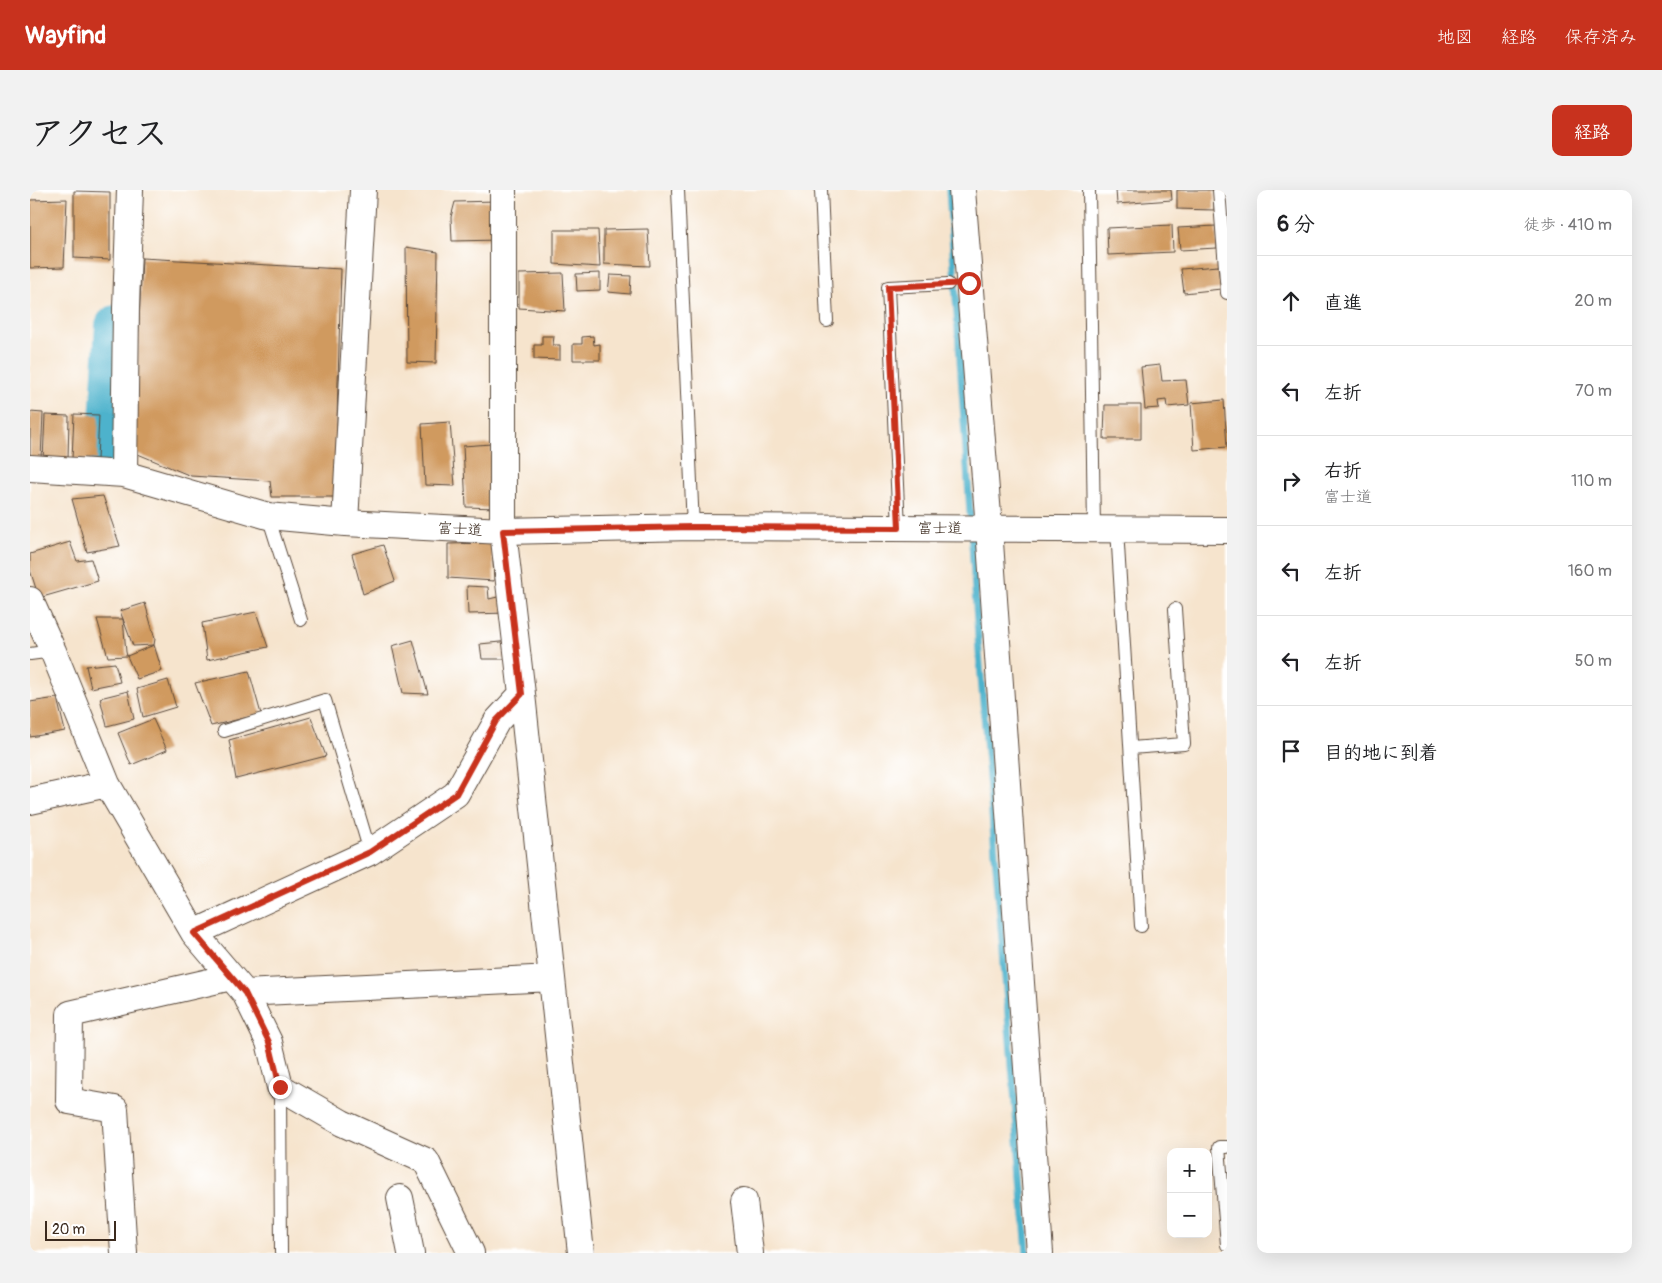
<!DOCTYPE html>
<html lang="ja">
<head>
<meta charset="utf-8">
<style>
  :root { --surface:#fff; --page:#f2f2f2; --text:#202124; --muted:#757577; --line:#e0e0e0; --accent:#c8321e }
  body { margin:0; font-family:Pangolin,"Klee One",sans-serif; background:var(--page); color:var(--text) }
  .controls { position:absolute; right:15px; bottom:15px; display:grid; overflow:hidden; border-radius:10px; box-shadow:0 5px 20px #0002 }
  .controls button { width:45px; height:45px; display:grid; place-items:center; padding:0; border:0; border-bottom:1px solid var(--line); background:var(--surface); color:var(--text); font:25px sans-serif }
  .scale { position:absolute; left:15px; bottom:12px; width:71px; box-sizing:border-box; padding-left:5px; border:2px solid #3b2a1e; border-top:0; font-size:14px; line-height:18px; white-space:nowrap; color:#3b2a1e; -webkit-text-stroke:4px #fff; paint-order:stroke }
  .stop { position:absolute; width:15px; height:15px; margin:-11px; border:4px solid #c8321e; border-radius:50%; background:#fff }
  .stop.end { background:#c8321e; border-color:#fff; box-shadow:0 1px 5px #0008 }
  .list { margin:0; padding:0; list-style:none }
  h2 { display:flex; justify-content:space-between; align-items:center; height:65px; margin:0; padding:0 20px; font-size:21px }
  h2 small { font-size:16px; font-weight:400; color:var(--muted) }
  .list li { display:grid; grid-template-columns:32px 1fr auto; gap:15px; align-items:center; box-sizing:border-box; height:90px; padding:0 20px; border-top:1px solid var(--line) }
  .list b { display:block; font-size:19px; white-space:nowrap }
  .list p { margin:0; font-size:16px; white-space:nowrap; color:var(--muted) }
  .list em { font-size:16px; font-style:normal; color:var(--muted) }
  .icon { flex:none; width:28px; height:28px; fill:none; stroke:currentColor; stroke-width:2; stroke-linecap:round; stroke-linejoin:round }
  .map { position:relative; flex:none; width:1197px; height:1063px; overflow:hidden; border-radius:10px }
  header { display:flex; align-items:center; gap:30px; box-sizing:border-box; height:70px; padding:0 25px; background:var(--accent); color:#fff }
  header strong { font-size:24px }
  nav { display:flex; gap:28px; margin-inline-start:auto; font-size:18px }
  .intro { display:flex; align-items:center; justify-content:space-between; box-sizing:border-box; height:120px; padding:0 30px }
  h1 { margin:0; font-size:35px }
  .button { padding:12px 22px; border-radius:10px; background:var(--accent); color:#fff; font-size:18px; font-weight:700 }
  main { display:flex; gap:30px; padding:0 30px }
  aside { flex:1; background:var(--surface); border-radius:10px; box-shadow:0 5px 20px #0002 }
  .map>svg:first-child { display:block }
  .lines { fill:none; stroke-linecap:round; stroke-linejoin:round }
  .stream { stroke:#4db2cc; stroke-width:7 }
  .river { stroke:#4db2cc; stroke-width:42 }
  .building { fill:#d09a5f }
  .service-casing { stroke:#574638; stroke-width:14 }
  .minor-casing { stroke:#574638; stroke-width:28 }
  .service { stroke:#fff; stroke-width:12 }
  .minor { stroke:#fff; stroke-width:26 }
  .route { stroke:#c8321e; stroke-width:6 }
  .labels { text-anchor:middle; stroke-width:4.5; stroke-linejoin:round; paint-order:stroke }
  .street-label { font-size:15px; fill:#3b2a1e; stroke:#fff }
</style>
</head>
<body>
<header>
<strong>Wayfind</strong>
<nav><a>地図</a><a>経路</a><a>保存済み</a></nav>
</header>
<div class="intro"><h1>アクセス</h1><a class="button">経路</a></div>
<main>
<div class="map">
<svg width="1197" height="1063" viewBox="0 0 1197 1063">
  <rect width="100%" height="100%" fill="#fff"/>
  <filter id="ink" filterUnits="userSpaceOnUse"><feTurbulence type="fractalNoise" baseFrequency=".02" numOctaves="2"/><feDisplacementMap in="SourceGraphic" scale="10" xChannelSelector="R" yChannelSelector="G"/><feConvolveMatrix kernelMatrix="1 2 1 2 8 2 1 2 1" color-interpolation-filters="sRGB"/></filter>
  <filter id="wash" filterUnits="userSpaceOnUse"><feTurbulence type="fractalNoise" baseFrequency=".0096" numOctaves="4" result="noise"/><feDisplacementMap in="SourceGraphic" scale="20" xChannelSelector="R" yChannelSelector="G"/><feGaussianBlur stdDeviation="1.12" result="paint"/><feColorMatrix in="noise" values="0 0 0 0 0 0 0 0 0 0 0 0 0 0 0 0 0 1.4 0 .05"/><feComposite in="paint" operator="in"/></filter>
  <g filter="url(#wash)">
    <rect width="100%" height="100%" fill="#f6e4cd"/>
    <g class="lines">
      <path class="stream" d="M919 0 949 462 997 1063"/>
      <path class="river" d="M78 263 86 136"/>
    </g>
    <g id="blocks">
      <path class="building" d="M1086 0H1141L1142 10 1087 14Z
        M1147 0H1184V20L1147 19Z
        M44 1 80 2V70L44 68Z
        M37 9 34 77 0 78V10Z
        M467 11 470 50 422 51 421 27 425 12Z
        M1142 35 1143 62 1078 65 1077 38Z
        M1186 36 1187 58 1150 60 1148 38Z
        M618 39 620 76 574 74V40Z
        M524 40H568L570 77 524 74Z
        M376 57 408 62 406 173 377 172Z
        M112 68 311 79 305 307H242L240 291 161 286 103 262Z
        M1188 76 1191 99 1154 103 1151 79Z
        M533 83 535 121 489 118V84Z
        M570 83V100L547 101 546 84Z
        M580 85 601 86 600 104 578 102Z
        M512 146H524L523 155H530V170L504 169V155H512Z
        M563 146 564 155 570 154V170H543V154H552V147Z
        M1130 175 1132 191 1156 190 1159 215 1137 217 1136 210 1128 211 1129 218 1115 219 1111 177Z
        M1194 210 1197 257 1164 260 1161 213Z
        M1075 215H1111V249H1074Z
        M0 222 13 223 11 268H0Z
        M44 224 69 225 67 270 42 269Z
        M15 225 39 226 38 271 13 270Z
        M420 232 425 296 395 295 392 234Z
        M461 254 466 318 436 317 433 256Z
        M73 306 90 356 57 362 42 309Z
        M40 352 47 371 61 369 68 391 9 408 0 380V364Z
        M462 353 464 391 418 388V354Z
        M353 355 365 391 333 404 322 364Z
        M437 396 458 397 459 409 476 405 479 423 438 424Z
        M115 413 125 449 124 455 103 456 90 421Z
        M226 422 238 457 177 470 172 433Z
        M67 429H93L96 462 97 466 124 455 132 481 107 489 97 466 78 467Z
        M383 450 398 504 373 503 362 456Z
        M480 451V469H452L450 454Z
        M85 473 90 492 61 498 56 476Z
        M219 481 231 524 181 536 165 493Z
        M138 490 146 517 113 527 107 499Z
        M98 501 104 529 77 536 70 508Z
        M27 508 35 541 0 547V512Z
        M281 527 296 566 206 589 199 550Z
        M123 529 137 560 101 575 88 543Z"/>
    </g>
  </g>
  <g filter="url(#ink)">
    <use href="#blocks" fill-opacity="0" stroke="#574638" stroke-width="1"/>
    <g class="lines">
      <defs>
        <path id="service" d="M648 0 663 337
          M791 0 797 131
          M1059 0 1064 339
          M1189 0 1197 103
          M238 326 271 430
          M869 338 858 97 918 94
          M1087 339 1111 736
          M0 464 23 461
          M194 541 295 510 340 662
          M1101 558 1154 554 1145 419
          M250 897 251 1063
          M1197 957H1189L1197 1055"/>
        <path id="minor" d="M473 0V341L492 504 551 1063
          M932 0 959 338 1010 1063
          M0 278 94 284 238 326 315 333 473 341 663 337 1197 340
          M94 284 96 118 100 0
          M315 333 333 0
          M0 410 23 461 77 594 164 743 215 803 239 852 250 897 312 933 396 971 441 1063
          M0 611 77 594
          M164 743 340 662 426 604 467 531 492 504
          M215 803 522 788
          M370 1008 381 1063
          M714 1011 720 1063
          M94 1063 85 919 39 911 40 824 201 787"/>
      </defs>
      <use href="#service" class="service-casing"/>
      <use href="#minor" class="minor-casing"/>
      <use href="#service" class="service"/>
      <use href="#minor" class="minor"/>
    </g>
  </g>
  <g class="lines" filter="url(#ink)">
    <path class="route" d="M250 897 239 852 215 803 164 743 340 662 426 604 466 531 492 504 473 341 663 337 869 338 858 97 939 93"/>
  </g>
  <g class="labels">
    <g class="street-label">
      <text x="910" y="343">富士道</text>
      <text transform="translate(430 339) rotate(3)" y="5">富士道</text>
    </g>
  </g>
</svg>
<div class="controls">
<button>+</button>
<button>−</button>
</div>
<div class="scale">20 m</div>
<div class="stop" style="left:939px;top:93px"></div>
<div class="stop end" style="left:250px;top:897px"></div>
</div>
<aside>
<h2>6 分<small>徒歩 · 410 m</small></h2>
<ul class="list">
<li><svg class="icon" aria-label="ahead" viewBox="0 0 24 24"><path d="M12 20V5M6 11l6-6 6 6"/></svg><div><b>直進</b></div><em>20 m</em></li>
<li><svg class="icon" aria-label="left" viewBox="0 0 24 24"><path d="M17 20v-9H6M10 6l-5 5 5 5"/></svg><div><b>左折</b></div><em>70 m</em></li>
<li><svg class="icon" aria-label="right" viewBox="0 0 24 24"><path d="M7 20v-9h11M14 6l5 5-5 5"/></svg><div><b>右折</b><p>富士道</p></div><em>110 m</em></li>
<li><svg class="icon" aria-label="left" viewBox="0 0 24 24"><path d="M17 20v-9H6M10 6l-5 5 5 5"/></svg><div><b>左折</b></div><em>160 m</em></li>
<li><svg class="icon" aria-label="left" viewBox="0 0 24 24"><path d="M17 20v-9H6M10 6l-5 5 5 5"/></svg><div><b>左折</b></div><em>50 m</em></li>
<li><svg class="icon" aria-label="arrive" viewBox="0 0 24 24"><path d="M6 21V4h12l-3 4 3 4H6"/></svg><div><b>目的地に到着</b></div></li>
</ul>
</aside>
</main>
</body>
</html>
